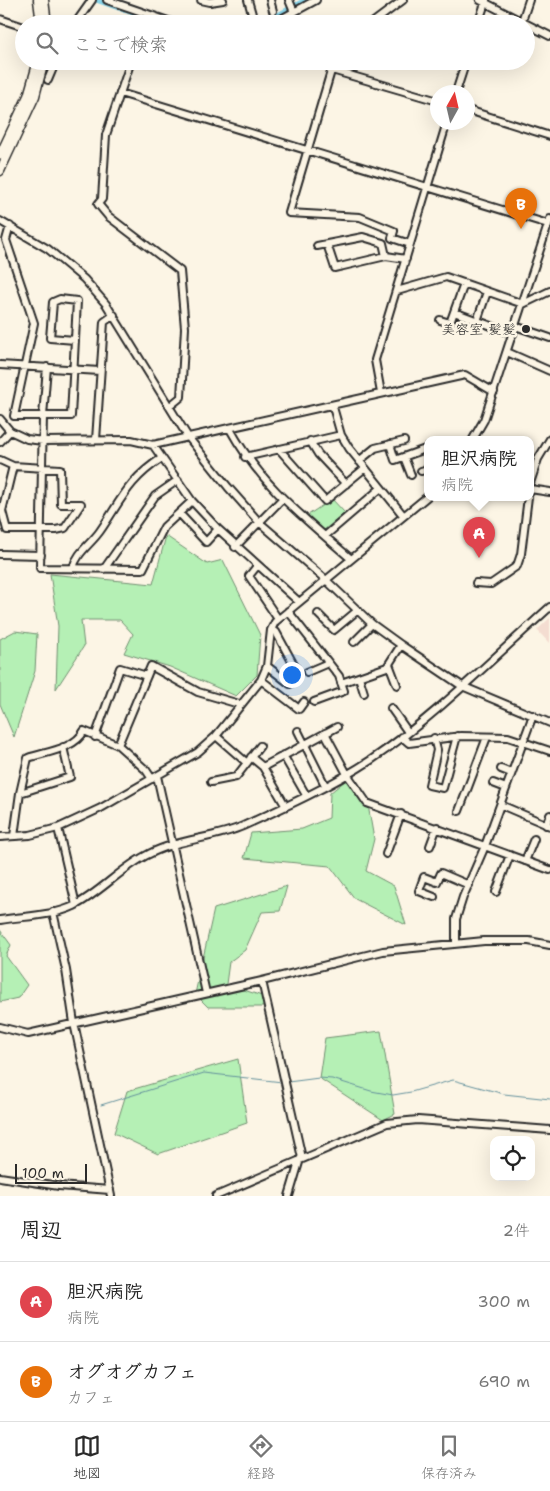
<!DOCTYPE html>
<html lang="ja">
<head>
<meta charset="utf-8">
<style>
  :root { --surface:#fff; --page:#f2f2f2; --text:#222; --muted:#767676; --line:#e0e0e0; --accent:#2b2b2b }
  body { margin:0; font-family:"Shantell Sans","Klee One",sans-serif; background:var(--page); color:var(--text) }
  .controls { position:absolute; right:15px; bottom:15px; display:grid; overflow:hidden; border-radius:10px; box-shadow:0 5px 20px #0002 }
  .controls button { width:45px; height:45px; display:grid; place-items:center; padding:0; border:0; border-bottom:1px solid var(--line); background:var(--surface); color:var(--text); font:25px sans-serif }
  .compass { position:absolute; left:430px; top:85px; width:45px; height:45px; border-radius:50%; background:var(--surface); box-shadow:0 5px 20px #0002; rotate:8deg }
  .scale { position:absolute; left:15px; bottom:12px; width:72px; box-sizing:border-box; padding-left:5px; border:2px solid #2b2b2b; border-top:0; font-size:14px; line-height:18px; white-space:nowrap; color:#2b2b2b; -webkit-text-stroke:4px #fcf5e5; paint-order:stroke }
  .you { position:absolute; left:291px; top:674px; width:18px; height:18px; margin:-12px; border:4px solid #fff; border-radius:50%; background:#1a73e8; box-shadow:0 0 0 8px #1a73e833 }
  .badge { display:grid; place-items:center; width:32px; height:32px; border-radius:50%; background:var(--accent); color:#fff; font-size:16px; font-weight:700 }
  .pin { position:absolute; translate:-50% -41px; filter:drop-shadow(0 1px 2px #0008) }
  .pin::after { content:''; position:absolute; top:26px; width:18px; height:15px; background:inherit; clip-path:polygon(0 0,100% 0,50% 100%) }
  .popup { position:absolute; left:424px; top:436px; width:110px; height:65px; box-sizing:border-box; display:grid; place-content:center; border-radius:10px; background:var(--surface); filter:drop-shadow(0 1px 4px #0005); font-size:16px; white-space:nowrap; color:var(--muted) }
  .popup b { font-size:19px; color:var(--text) }
  .popup::after { content:''; position:absolute; left:50%; top:100%; margin-left:-10px; border:10px solid transparent; border-top-color:var(--surface) }
  .list { margin:0; padding:0; list-style:none }
  h2 { display:flex; justify-content:space-between; align-items:center; height:65px; margin:0; padding:0 20px; font-size:21px }
  h2 small { font-size:16px; font-weight:400; color:var(--muted) }
  .list li { display:grid; grid-template-columns:32px 1fr auto; gap:15px; align-items:center; box-sizing:border-box; height:80px; padding:0 20px; border-top:1px solid var(--line) }
  .list b { display:block; font-size:19px; white-space:nowrap }
  .list p { margin:0; font-size:16px; white-space:nowrap; color:var(--muted) }
  .list em { font-size:16px; font-style:normal; color:var(--muted) }
  .icon { flex:none; width:28px; height:28px; fill:none; stroke:currentColor; stroke-width:2; stroke-linecap:round; stroke-linejoin:round }
  .map { position:relative; flex:none; width:550px; height:1196px; overflow:hidden }
  .search { position:absolute; background:var(--surface); box-shadow:0 5px 20px #0002; left:15px; right:15px; top:15px; height:55px; display:flex; align-items:center; gap:12px; box-sizing:border-box; padding:0 18px; border-radius:28px; color:var(--muted); font-size:19px }
  .sheet { height:225px; background:var(--surface) }
  nav { display:flex; justify-content:space-around; align-items:center; box-sizing:border-box; height:70px; border-top:1px solid var(--line); background:var(--surface); font-size:14px; color:var(--muted) }
  nav a { display:grid; justify-items:center; gap:2px }
  nav .on { color:var(--accent) }
  .map>svg:first-child { display:block }
  .built { fill:#f4ddd1 }
  .green { fill:#b5f0b5; stroke:#708e70 }
  .lines { fill:none; stroke-linecap:round; stroke-linejoin:round }
  .stream { stroke:#63909c; stroke-width:1 }
  .canal { stroke:#88d3e8; stroke-width:5 }
  .minor-casing { stroke:#2b2b2b; stroke-width:10 }
  .major-casing { stroke:#2b2b2b; stroke-width:11 }
  .minor { stroke:#fcf5e5; stroke-width:6 }
  .major { stroke:#fcf5e5; stroke-width:8 }
  .poi-dot { fill:#2b2b2b; stroke:#fcf5e5; stroke-width:2 }
  .labels { text-anchor:middle; stroke-width:5; stroke-linejoin:round; paint-order:stroke }
  .poi-label { font-size:14px; fill:#2b2b2b; stroke:#fcf5e5; text-anchor:end }
</style>
</head>
<body>
<div class="map">
<svg width="550" height="1196" viewBox="0 0 550 1196">
  <rect width="100%" height="100%" fill="#fcf5e5"/>
  <filter id="ink" filterUnits="userSpaceOnUse"><feTurbulence type="fractalNoise" baseFrequency=".02" numOctaves="2"/><feDisplacementMap in="SourceGraphic" scale="10" xChannelSelector="R" yChannelSelector="G"/><feConvolveMatrix kernelMatrix="1 2 1 2 8 2 1 2 1" color-interpolation-filters="sRGB"/></filter>
  <g filter="url(#ink)">
    <path class="built" d="M550 618V644L537 630Z"/>
    <path class="green" d="M332 499 345 513 324 530 308 515Z
      M166 536 207 564 223 560 260 635 257 675 236 696 170 667 124 653 133 634 120 620H81L84 646 56 689 58 626 50 574 153 584Z
      M15 631 37 634 35 671 14 737 0 704V639Z
      M346 780 368 805 374 839 366 871 394 886 406 925 355 899 330 866 244 858 251 833 302 829 329 818 330 793Z
      M287 886 280 911 262 912 245 950 229 962 226 984 265 997 263 1007H208L195 994 214 909Z
      M0 930 11 945 6 956 27 985 18 998 0 1002Z
      M381 1031 395 1114 383 1120 319 1078 325 1038Z
      M238 1059 247 1123 158 1154 114 1133 127 1091Z"/>
    <g class="lines">
      <path class="stream" d="M288 1082 319 1078 332 1079 371 1091 393 1095 411 1092 453 1080 504 1094 550 1099
        M101 1105 204 1073 282 1082"/>
      <path class="canal" d="M96 0 163 24
        M262 24 305 0"/>
      <defs>
        <path id="minor" d="M107 0 177 24
          M201 0 210 2 223 0
          M248 0 254 21
          M270 0 273 11
          M289 0 294 12
          M480 0 550 36
          M0 19 24 27
          M522 21 529 0
          M75 24 92 0
          M272 24 316 0
          M371 24 403 0
          M478 24 486 0
          M131 61 106 135 102 199 98 204 108 216 180 271 185 328 181 397 170 406
          M272 61H295
          M334 61 289 213 360 217 394 231 392 238 410 244
          M332 70 438 101
          M48 80 56 61
          M456 92 466 61
          M120 93 548 224
          M468 110 550 136
          M0 221 48 249 84 279 106 304 188 437 228 487 259 522 325 579 372 624 401 645 462 686 550 723
          M10 226 6 240 34 323 14 416H71L77 301 60 299 53 302 50 338 75 340
          M327 244 335 268 386 256 406 259
          M317 246 363 237 383 243 386 256
          M397 291 446 277 523 304 550 291
          M454 312 513 334
          M440 320 450 323 464 284
          M477 321 487 292
          M515 326 550 338
          M507 352 550 371
          M0 365 100 371
          M47 367 43 416 40 568 143 569 164 527 192 501
          M381 393 375 360 447 122
          M333 407 341 435 349 448 403 515
          M0 419 10 431 27 439 43 441 131 440 153 445 465 375 494 392
          M230 429C261 485 303 517 350 558
          M473 439 484 420 550 219
          M96 440 104 322 114 315
          M310 441 318 454 346 484
          M0 442 10 431
          M390 444 395 460 428 448
          M153 445 192 501 218 529 298 601
          M279 449 325 501 365 468
          M245 457 341 435
          M404 457 411 475
          M0 460 13 466 60 469 61 504H81L65 528 56 530H7L2 511 13 466
          M359 461 375 448 404 441
          M421 471 428 469
          M530 483 538 459 550 439
          M530 489 550 492
          M179 513 206 542 218 529
          M325 536 381 488
          M235 547 282 499
          M0 554 41 555
          M257 566 249 576 278 619
          M73 568C77 552 91 544 100 531 122 499 128 480 162 458
          M104 569 155 496 178 480
          M476 583 491 584 517 566 521 554 528 497
          M288 611 339 676 344 691 314 702
          M318 614 334 630 358 610
          M271 630 276 632 295 667
          M354 642 372 624
          M389 664 397 685
          M267 666 290 684
          M307 672 328 663
          M359 677 364 693
          M261 680 299 709 304 702
          M341 683 387 667 401 645
          M391 708 408 732
          M298 731 325 785
          M325 733 347 774 367 803 550 870
          M216 736 247 763
          M95 737 120 668 147 676
          M402 737 409 743 461 736 508 737 550 751
          M434 738 437 750 429 785 443 788 457 736
          M118 745 151 666 198 692 239 704
          M283 755 306 795
          M251 757 263 767 337 727
          M263 767 285 805
          M501 769 511 773
          M157 776 206 993
          M211 782 236 777 260 746
          M493 783 506 788
          M20 793 70 777 63 747
          M501 805 550 826
          M459 811 487 737
          M546 825 550 815
          M58 828 76 905
          M14 836 20 793 28 758C46 752 75 749 84 731L118 745 146 770 152 779
          M0 837 30 835 58 828 101 808 198 752 216 736 261 680 267 666 271 630 275 622 428 496
          M430 846 437 827
          M386 854 401 814
          M525 861 534 839
          M496 892 510 855
          M434 897 419 891 424 877 437 882 441 873 469 885
          M53 912 66 970 74 1023 111 1196
          M0 920C24 916 53 916 74 906 101 892 122 867 149 854 178 839 213 839 243 826 285 807 333 785 371 760 435 717 493 658 550 607
          M456 943V919L463 897 485 846 533 715
          M262 981 302 1158
          M0 1027 28 1034 262 981 383 951 484 941H529L550 945
          M0 1177 59 1186 110 1190
          M216 1196 387 1123 418 1120 550 1130
          M289 1196 300 1159"/>
        <path id="major" d="M38 0 41 24
          M44 0 47 24
          M0 155 28 96 38 61
          M0 171 35 96 44 61"/>
      </defs>
      <use href="#minor" class="minor-casing"/>
      <use href="#major" class="major-casing"/>
      <use href="#minor" class="minor"/>
      <use href="#major" class="major"/>
    </g>
  </g>
  <circle class="poi-dot" cx="526" cy="329" r="5"/>
  <g class="labels">
    <g class="poi-label">
      <text x="516" y="334">美容室 髪髪</text>
    </g>
  </g>
</svg>
<div class="controls">
<button><svg class="icon" aria-label="locate" viewBox="0 0 24 24"><circle cx="12" cy="12" r="6"/><path d="M12 2v4M12 18v4M2 12h4M18 12h4"/></svg></button>
</div>
<svg class="compass" viewBox="-18 -18 36 36"><path d="M0-13l5 13h-10z" fill="#e53935"/><path d="M0 13l5-13h-10z" fill="#767676"/></svg>
<div class="scale">100 m</div>
<div class="you"></div>
<div class="pin badge" style="left:479px;top:558px;background:#e0444e">A</div>
<div class="popup"><b>胆沢病院</b>病院</div>
<div class="pin badge" style="left:521px;top:229px;background:#e8710a">B</div>
<div class="search"><svg class="icon" aria-label="search" viewBox="0 0 24 24"><circle cx="10" cy="10" r="6"/><path d="M15 15l6 6"/></svg>ここで検索</div>
</div>
<section class="sheet">
<h2>周辺<small>2件</small></h2>
<ul class="list">
<li><span class="badge" style="background:#e0444e">A</span><div><b>胆沢病院</b><p>病院</p></div><em>300 m</em></li>
<li><span class="badge" style="background:#e8710a">B</span><div><b>オグオグカフェ</b><p>カフェ</p></div><em>690 m</em></li>
</ul>
</section>
<nav>
<a class="on"><svg class="icon" aria-label="map" viewBox="0 0 24 24"><path d="M3 6l6-2 6 2 6-2v14l-6 2-6-2-6 2zM9 4v14M15 6v14"/></svg>地図</a>
<a><svg class="icon" aria-label="directions" viewBox="0 0 24 24"><path d="M12 3l9 9-9 9-9-9zM9 14v-3h6M13 9l2 2-2 2"/></svg>経路</a>
<a><svg class="icon" aria-label="saved" viewBox="0 0 24 24"><path d="M7 4h10v16l-5-4-5 4z"/></svg>保存済み</a>
</nav>
</body>
</html>
